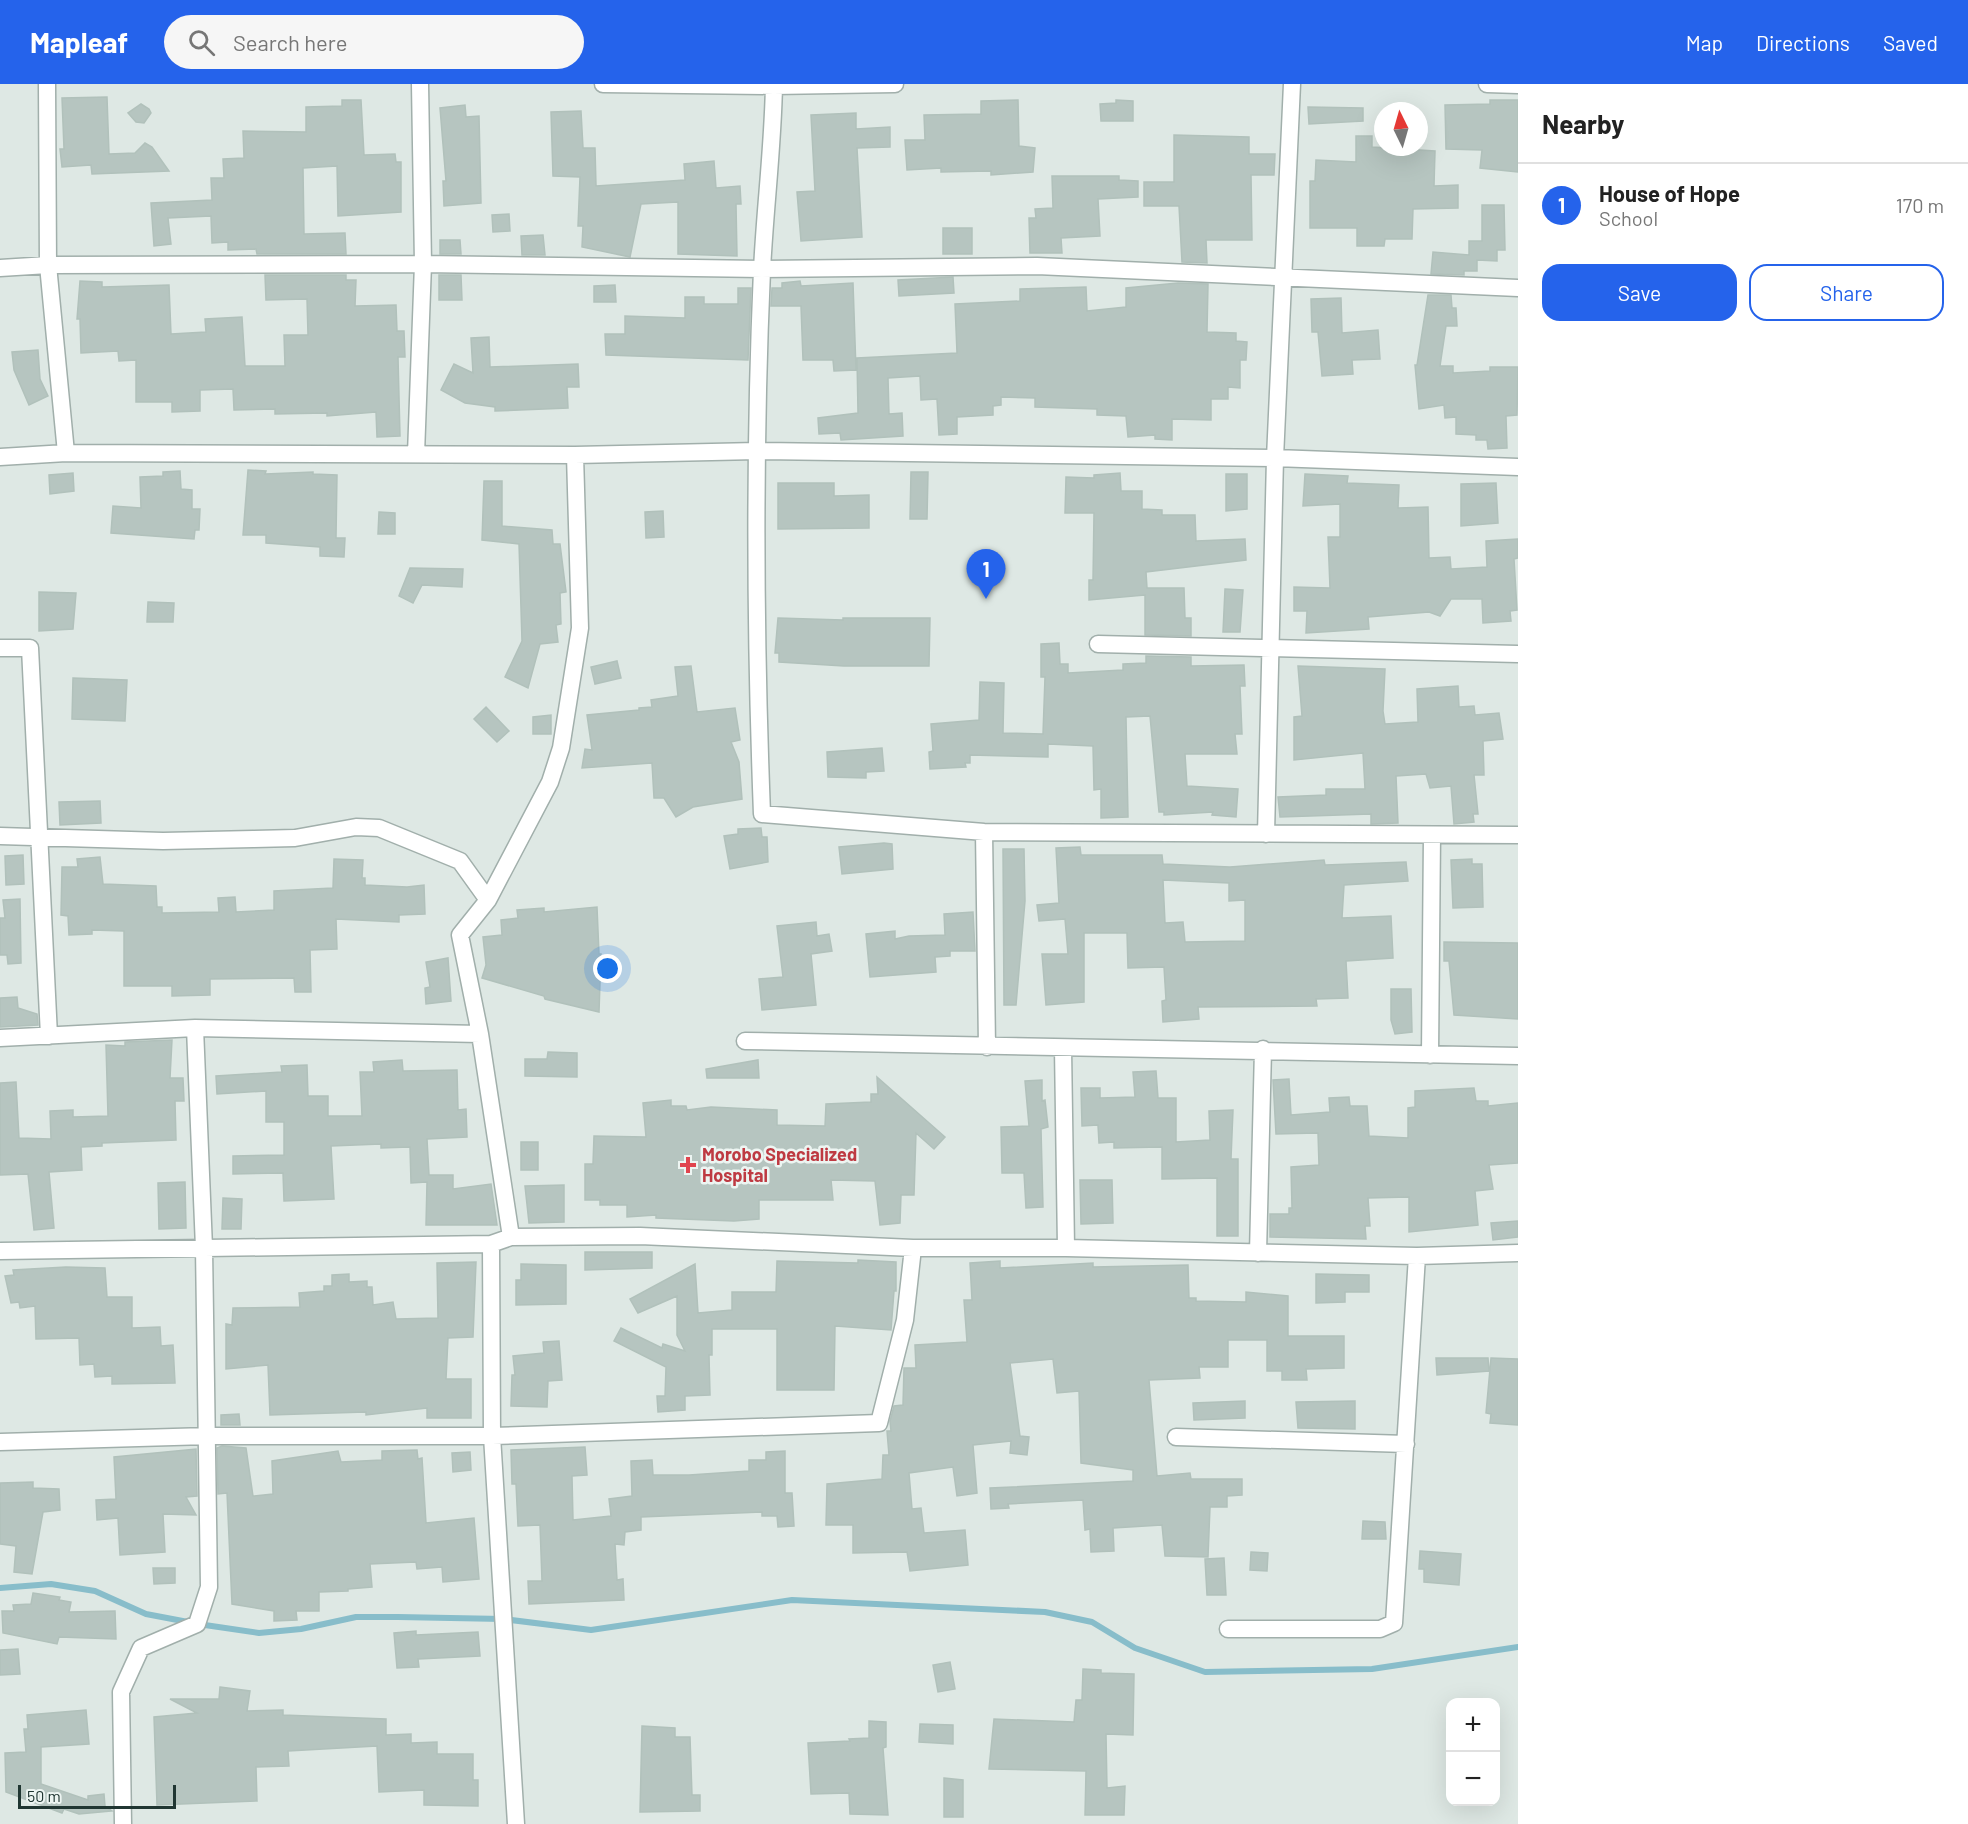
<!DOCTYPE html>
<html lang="en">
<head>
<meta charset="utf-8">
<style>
  :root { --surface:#fff; --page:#f6f6f6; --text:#222; --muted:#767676; --line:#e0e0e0; --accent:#2563eb }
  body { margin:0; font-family:Barlow,sans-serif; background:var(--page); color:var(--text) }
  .controls { position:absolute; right:18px; bottom:18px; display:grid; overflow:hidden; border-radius:12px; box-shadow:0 6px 24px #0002 }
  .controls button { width:54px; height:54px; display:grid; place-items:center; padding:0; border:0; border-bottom:2px solid var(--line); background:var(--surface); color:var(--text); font:30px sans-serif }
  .compass { position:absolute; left:1374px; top:18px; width:54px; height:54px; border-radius:50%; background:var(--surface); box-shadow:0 6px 24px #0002; rotate:355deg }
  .scale { position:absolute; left:18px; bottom:15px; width:158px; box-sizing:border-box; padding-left:6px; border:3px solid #203632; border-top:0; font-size:16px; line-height:21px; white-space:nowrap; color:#203632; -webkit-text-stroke:4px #edf5f2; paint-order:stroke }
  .you { position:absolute; left:608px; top:885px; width:21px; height:21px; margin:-15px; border:4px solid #fff; border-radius:50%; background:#1a73e8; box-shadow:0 0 0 9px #1a73e833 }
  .badge { display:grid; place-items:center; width:39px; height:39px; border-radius:50%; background:var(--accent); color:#fff; font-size:20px; font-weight:700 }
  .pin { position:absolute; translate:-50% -50px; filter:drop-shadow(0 2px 3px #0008) }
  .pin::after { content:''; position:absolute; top:32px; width:21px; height:18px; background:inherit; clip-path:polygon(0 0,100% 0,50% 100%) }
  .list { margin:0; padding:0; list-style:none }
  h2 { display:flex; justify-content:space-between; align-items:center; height:78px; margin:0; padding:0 24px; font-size:26px }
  h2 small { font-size:20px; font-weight:400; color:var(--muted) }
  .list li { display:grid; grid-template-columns:39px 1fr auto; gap:18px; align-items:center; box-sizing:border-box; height:84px; padding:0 24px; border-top:2px solid var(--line) }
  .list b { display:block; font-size:22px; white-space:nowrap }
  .list p { margin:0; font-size:20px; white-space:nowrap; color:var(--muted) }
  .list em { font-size:20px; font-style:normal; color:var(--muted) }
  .actions { display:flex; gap:12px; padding:18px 24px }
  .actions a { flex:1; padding:14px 0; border:2px solid var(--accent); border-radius:18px; text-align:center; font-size:21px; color:var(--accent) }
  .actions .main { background:var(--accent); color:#fff }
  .icon { flex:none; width:33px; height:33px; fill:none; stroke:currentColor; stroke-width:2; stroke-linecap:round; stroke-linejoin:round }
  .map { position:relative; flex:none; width:1518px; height:1740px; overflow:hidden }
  header { display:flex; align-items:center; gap:36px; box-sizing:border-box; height:84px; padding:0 30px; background:var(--accent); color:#fff }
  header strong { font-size:28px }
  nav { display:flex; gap:33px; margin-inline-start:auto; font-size:21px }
  .search { width:420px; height:54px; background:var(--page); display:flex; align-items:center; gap:15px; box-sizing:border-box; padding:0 21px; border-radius:33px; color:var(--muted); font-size:22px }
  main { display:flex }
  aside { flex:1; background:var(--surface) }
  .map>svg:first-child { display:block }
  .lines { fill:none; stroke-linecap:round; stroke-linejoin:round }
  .stream { stroke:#88bdca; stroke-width:6 }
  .building { fill:#b6c5c0; stroke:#b1c1bb; stroke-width:1.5; fill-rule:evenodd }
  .street-casing { stroke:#a1afab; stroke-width:19 }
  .street { stroke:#fff; stroke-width:16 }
  .health-dot { fill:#e0444e; stroke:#edf5f2; stroke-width:2 }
  .labels { text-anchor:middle; stroke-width:5; stroke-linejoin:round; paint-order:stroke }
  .health-label { font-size:18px; font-weight:bold; fill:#be3a42; stroke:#edf5f2; text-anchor:start }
</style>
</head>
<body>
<header>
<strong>Mapleaf</strong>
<div class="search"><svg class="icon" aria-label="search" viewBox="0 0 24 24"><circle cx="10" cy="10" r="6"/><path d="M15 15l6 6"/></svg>Search here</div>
<nav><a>Map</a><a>Directions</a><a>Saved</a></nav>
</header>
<main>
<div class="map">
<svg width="1518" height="1740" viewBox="0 0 1518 1740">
  <rect width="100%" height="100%" fill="#dee8e4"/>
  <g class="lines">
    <path class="stream" d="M0 1504 51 1500 95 1507 146 1530 188 1538
      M198 1540 259 1549 301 1545 356 1533H398L503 1535 591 1546 792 1516 1045 1528 1092 1538 1135 1564 1205 1588 1372 1585 1518 1563"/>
  </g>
  <path class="building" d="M107 13 109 70 135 69 145 59 152 63 169 87 92 90 91 81 62 83 60 65H64L62 14Z
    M342 16H361L364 71 395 70 396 78H401V128L338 132 337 82 303 84 304 150 345 149 346 170H257L256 165 228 166V158L212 159 211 132 168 134 171 160 154 162 151 119 212 116 211 94H224L223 75 244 74 243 47 306 48V23L342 22Z
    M1018 16 1019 62 1035 64 1033 88 991 91V87L941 88V84L907 86 905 56H925L924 31 981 30V17Z
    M1116 16 1133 17V37H1101L1100 20 1116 19Z
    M1490 16H1518V88L1480 84 1482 66 1446 65 1445 21 1490 20Z
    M141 20 149 25 151 29 144 39 136 38 128 29Z
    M465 21 466 33 479 32 481 119 444 122 443 97H446L440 24Z
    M1308 23 1363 24V37L1309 40Z
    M581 27 583 64H595L596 102 685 96 684 80 714 77 716 104 740 102 741 120H736L737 172 678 170V118L641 120 630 173 582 163 583 142H578L580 93 553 92 551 28Z
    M856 29V45L890 43V63L857 64 862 153 801 157 797 108 815 107 811 31Z
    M1174 51 1249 53V70H1275L1274 91H1251L1252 156H1206L1207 179 1182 178 1179 122H1144V98H1174Z
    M1356 52H1372V63L1435 67 1434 102 1458 101V124L1413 125 1412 155H1385L1384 162H1357V144H1310V97H1315L1316 76 1356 78Z
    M1052 92H1119V96L1138 97V113L1098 115 1100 152 1061 154 1062 169H1030L1029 134H1036L1035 125 1053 124Z
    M1482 121H1504L1505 166H1497V177L1477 176V187H1464V191L1431 190 1433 168 1469 171V157H1482Z
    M509 130 510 147 493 148 492 131Z
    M943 144H972V170H943Z
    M543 151 545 171H522L521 152Z
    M440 156H460L461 170H440Z
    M265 191H346V196H356L355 222 396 221 397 247H404L405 273H398L400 352 377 353 376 328 327 332V329L275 330V325L234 326 233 305 200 306V327L172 328V318H136V276L119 277 118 267 81 269 80 235H77L80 197 102 198V203L169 201 171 250 206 248 205 235 242 233 245 282H285L284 251H308L307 215 266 216Z
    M439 191H461L462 216H439Z
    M953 193 954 209 899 212 898 196Z
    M800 197 801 202 853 199 856 286 834 287 833 276H803L801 222H771L772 204H782V199Z
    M1178 199 1208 200 1207 248 1236 249V257L1247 258 1246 276H1240V304L1228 303V315H1211V336L1172 335V356L1155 355V351L1128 353 1126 332 1097 331V325L1035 323V314L1001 313V321L993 322V331L957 333V350L939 351 937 315 921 316 920 292 888 294 889 330 902 329 903 352 841 356 840 349 819 350 818 334 858 329 857 274 957 269 955 220 1020 217V205L1086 203 1087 227 1126 223V204Z
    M615 201 616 218H594V202Z
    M738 204H751L748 276 606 271 605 250H625V232L685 234V213H704V220H738Z
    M1428 211H1451L1452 224H1456L1457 242H1446L1440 282H1453V289L1490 287V283H1518L1517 331 1506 332 1507 364 1488 365 1487 356H1476V351L1456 350V333L1445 334 1444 321 1419 325 1415 281H1417Z
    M1341 214 1342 249 1378 246 1380 275 1352 276 1353 290 1322 292 1318 248H1312L1311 215Z
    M489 253 490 283 578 280 579 303H567L568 324 495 327V323L465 319 441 306 454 280 473 289 471 254Z
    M38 266 40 295 48 312 29 321 14 286 12 268Z
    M248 386 266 387 265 390 313 388V390L337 391 336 454H345L344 473 320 472V463L266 459V451H243Z
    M180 387 181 405 192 406V425H200L199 446H195L194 455 111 449 113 422 141 424 140 393 163 392V388Z
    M911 388H928L927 435H910Z
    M73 389 74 407 50 410 49 391Z
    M1120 389 1121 407H1142V425L1162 426V431H1195L1196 457 1245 455 1246 476 1146 488 1147 504H1184L1185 534H1191V552L1145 551V511L1089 516V496H1093L1094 429H1065L1066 393 1094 394V391Z
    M1226 390H1247V425L1226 427Z
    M1305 390 1348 392 1347 399 1399 401 1398 424 1428 423 1429 474 1450 473 1451 485 1487 483 1486 457 1518 455V474L1514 475 1517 526 1510 527 1511 537 1483 539 1482 515H1451L1440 532 1429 528 1368 533 1369 545 1306 549 1307 527H1294V503L1330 504 1328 453H1340V420L1303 422Z
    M484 397H502V442L552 446 553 460H560L566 508 560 509 561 540 556 541 558 558 540 560 528 604 505 593 522 557 519 460 482 456Z
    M778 399H834V412L869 411V444L778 445Z
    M1496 399 1498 439 1461 442V400Z
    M663 427 664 453 646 454 645 428Z
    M379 428 395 429V450H378Z
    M410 484 463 485 462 503 422 501 413 519 399 512Z
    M1225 505 1243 506 1240 548H1223Z
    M39 508 76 509 73 545 39 547Z
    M148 518 174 519 173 538H147Z
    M778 534 843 536V534H930L929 582H844L779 578V569H775Z
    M1059 559 1060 580H1068V589L1123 586V580L1146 579V572L1191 573V582L1244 581 1245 602H1240L1242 650H1235L1237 670H1185L1187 702 1238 705 1236 733 1212 731 1213 728 1164 731V728H1159L1150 632 1126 633 1128 733 1101 734V705L1094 706 1093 662 1048 660V673L970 671V679H965L966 683 930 685 929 668 933 667 931 640 979 636 980 598 1004 599 1003 649 1043 650 1045 593H1041V560Z
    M617 577 621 594 595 600 591 583Z
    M691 582 697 628 735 624 740 656 731 658 739 678 742 715 693 723 676 733 664 714H654L652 679 582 684 585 665 592 666 587 631 639 626V624L652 623 651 616 678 612 675 583Z
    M1298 582 1385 585 1383 627 1385 640 1418 638 1417 605 1458 602 1459 623 1474 622 1475 631 1499 629 1503 655 1483 657 1484 691H1474L1478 730H1473L1474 738 1454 740 1451 702 1430 704 1426 690 1396 692 1398 739 1371 740V730L1280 733 1278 713 1326 711V705H1365L1363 669 1294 676V633L1302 632Z
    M73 594 127 596 125 637 72 635Z
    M486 623 509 647 497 658 474 635Z
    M551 631V650H533V633Z
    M882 664 884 687 866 688V694L828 693 827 668Z
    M100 717 101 739 60 741 59 718Z
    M761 744 762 753H767L768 778 730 785 724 752 738 750V745Z
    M884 759 892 760 893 785 842 790 839 763Z
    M1080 763 1081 771H1162L1163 780 1230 783 1324 776 1325 781 1406 778 1408 797 1344 801 1342 834 1391 832 1393 874 1346 877 1348 914 1316 915 1317 922 1198 923 1199 935 1163 938 1162 917 1166 916 1164 883 1128 884 1127 849H1084V918L1046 921 1042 870H1068L1065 835 1039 837 1037 821 1059 819 1056 764ZM1163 796 1229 799V817L1245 816V857L1185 858 1183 838 1165 839Z
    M1003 765H1024L1025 817 1016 921H1004Z
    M23 771 24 800 6 801 5 772Z
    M100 773 103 800 156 802 157 823H162V829L219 828 218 814 235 813 236 828 274 826V807L333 804 334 775 363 776 362 794H365V801L407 803 424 801 425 830 399 831V838L336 835 337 865 310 866 311 908H295L294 894 210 895V911L172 912V902H124V847L92 846V850L69 851 68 832 61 831 62 783H78L77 775Z
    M1472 775V780H1482L1483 823 1453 824 1451 776Z
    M20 815 21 879 8 880 7 871H0V834H5L3 816Z
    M597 823 599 870H601L599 928 545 915 544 912 482 894 486 881 483 853 502 851 501 836 518 834 517 826 544 824V828Z
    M973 828 975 867H950V872L935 873 936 888 870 893 866 850 895 847V855L909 852 945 851 944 830Z
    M816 838 817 852 829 850 832 867 811 870 816 921 762 926 759 895 783 893 777 842Z
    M1444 858 1518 859V935L1454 931 1449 877H1444Z
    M448 874 451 917 426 920 425 904 430 903 426 878Z
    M1391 905H1411L1412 948 1395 950 1391 936Z
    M17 913 18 924 37 930 38 941 0 943V914Z
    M172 956 170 994H183L184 1017H175L176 1056 102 1059V1062L81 1063 82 1086 49 1088 54 1144 34 1146 28 1090 0 1091V999L16 998 19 1054 51 1055 50 1027 73 1026V1033L108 1032 106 961 125 962V958Z
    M548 968 577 969V993L525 992V975H547Z
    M402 976 403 987 457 986 458 1026 466 1025 467 1053 427 1055 429 1091H453V1105L491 1100 497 1141H426L427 1098 411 1099 410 1063 381 1064V1060L331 1062 334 1115 284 1117 283 1089 233 1090V1072L284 1071V1038H266V1007L217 1010 216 992 282 988 281 982 307 981 308 1012H328V1032H362L360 988H374L373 978Z
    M758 976 759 994H707L706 985Z
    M1156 987 1158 1014H1176V1058L1210 1056 1209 1027 1233 1026 1231 1075H1238V1152H1217V1094L1162 1095V1063L1114 1064V1058L1099 1059 1098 1041 1082 1042 1081 1004H1100V1014L1135 1013 1133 988Z
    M877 993 945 1053 934 1065 916 1049 914 1111H901L900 1139 880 1141 875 1097 831 1096 833 1116H759V1135L734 1137 656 1134V1131L627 1133V1121H600V1116H585V1080H593L594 1052 646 1053 643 1019 671 1016V1022H686L687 1026 711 1023 777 1026V1041L825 1042 826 1020 871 1018V1010H878Z
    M1289 995 1291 1031 1330 1028 1329 1014 1349 1013 1350 1022H1367L1369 1052 1408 1054V1024L1415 1023V1007L1474 1004 1476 1017H1488V1022L1518 1019V1079L1489 1081 1493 1105 1475 1107 1478 1141 1409 1148V1113L1368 1114 1370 1142H1365L1366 1155 1270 1153V1130H1289V1124H1292L1291 1083 1319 1081 1318 1049 1276 1050 1273 996Z
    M1042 996V1017L1045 1016 1048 1043 1041 1045 1043 1123 1026 1124 1024 1089H1002L1001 1043 1029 1042 1025 997Z
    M521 1058H538V1086H521Z
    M1080 1096H1112L1113 1139 1081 1140Z
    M185 1098 186 1144 159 1145 158 1099Z
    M564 1101V1138L529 1139 525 1102Z
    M223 1114 242 1115 241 1145H222Z
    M1518 1137V1153L1493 1156 1491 1139Z
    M585 1168H652V1184L585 1186Z
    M858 1176 896 1178V1207H894L891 1246 835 1242 834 1306H777V1245H712V1271H709L710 1311 685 1312V1326L658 1328 657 1312H665L666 1283 614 1257 621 1244 662 1264 663 1260 685 1267 677 1251V1212L638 1229 630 1215 695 1180 698 1229 732 1226V1208H776L777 1177 858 1179Z
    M1000 1177V1184L1093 1179V1183L1188 1181 1189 1214H1196V1217L1246 1218V1208L1288 1212V1252H1344V1284L1306 1285 1307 1296H1282V1287H1267V1256H1228V1283H1199L1200 1294 1149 1296 1157 1392 1190 1389 1191 1395H1242V1411L1227 1412V1423H1210L1208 1473 1165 1472 1162 1441 1113 1444 1114 1467 1091 1468 1090 1445 1085 1446 1083 1416 1008 1420 1009 1424 991 1425 990 1404 1133 1397V1386L1081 1379 1079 1307 1057 1309 1053 1275 1010 1279 1020 1352 1029 1353 1027 1371 1010 1369 1011 1357 973 1361 977 1409 957 1412 953 1383 909 1389 912 1425 921 1424 924 1449 965 1446 968 1481 910 1487 907 1468 853 1469V1441H826L827 1400 882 1395 883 1371H889L887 1347H891L890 1337 894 1322 903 1321 904 1284H916L915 1261 967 1258 964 1216H972L970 1179Z
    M476 1178 473 1253 448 1254 446 1295H471V1334H427V1324L366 1331V1328L270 1331 268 1281 226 1285V1240L232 1241 233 1224 300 1223 299 1209 324 1207V1202H332V1191L349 1190V1198L367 1197V1203H372L373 1221 393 1218 396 1235 438 1234 437 1179Z
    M521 1180 566 1181V1220L516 1221V1196H521Z
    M66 1183 105 1184 107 1213H132V1244L160 1243 161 1262 173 1261 175 1299 112 1300V1292L95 1293 94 1280 80 1281 79 1254 36 1255 35 1222 20 1224 19 1218 11 1219 5 1192 14 1191 13 1186Z
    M1316 1190 1369 1191V1208H1345V1218L1316 1219Z
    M559 1257 562 1296 548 1297 547 1323 511 1322 512 1291H515L513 1272 544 1269 543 1258Z
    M1436 1274H1488L1489 1287 1437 1291Z
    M1491 1274 1518 1275V1341L1490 1339 1491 1330 1486 1329Z
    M1245 1317V1334L1194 1336 1193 1319Z
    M1355 1317V1345L1298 1344 1296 1318Z
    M239 1330 240 1341H221V1331Z
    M222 1362 246 1364 253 1412 273 1410 272 1377 338 1367 341 1378 382 1376V1367L417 1366 418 1375 422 1374 426 1439 474 1434 479 1495 443 1498 442 1483 417 1485 416 1478 370 1480 372 1503 348 1505V1507L319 1508V1527H296L297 1536 274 1537V1527L232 1520 227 1409 218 1410 217 1364Z
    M585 1363 587 1391 572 1392 573 1436 611 1432 609 1415 632 1412 631 1377 652 1376 653 1391H689L749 1387V1376H766V1368L785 1367V1409H792L794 1442 778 1443 777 1432H762V1428L641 1433V1446L625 1448 624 1461 615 1460 617 1496 623 1495 624 1516 529 1520 528 1497H542L540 1441 518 1442 516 1400H512L511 1366Z
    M196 1365 197 1412 186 1413 196 1431 163 1430 165 1468 120 1471 118 1434 97 1436 96 1416 116 1415 114 1373Z
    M470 1368 471 1386 453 1388 452 1369Z
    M33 1398V1404L59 1405 60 1426 43 1428 32 1490 14 1488 16 1462 0 1460V1399Z
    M1363 1437 1385 1438 1386 1455H1362Z
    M1420 1467 1461 1470 1459 1501 1424 1498V1485H1419Z
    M1251 1468 1268 1469 1267 1487 1250 1486Z
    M1224 1474 1226 1511H1207L1205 1475Z
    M153 1484H175V1499L154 1500Z
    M33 1509 60 1513 59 1516 71 1518 69 1528 115 1527 116 1555 59 1553 57 1560 3 1549 2 1527H14L13 1521 31 1520Z
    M416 1547V1551L478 1548 480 1572 418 1575 419 1583 397 1584 394 1549Z
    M18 1565 20 1590 0 1591V1566Z
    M950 1578 955 1605 938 1608 933 1581Z
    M1083 1585 1101 1586V1589L1134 1590 1133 1651 1106 1650 1107 1704 1125 1702 1124 1731H1085L1086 1687 989 1685 994 1635 1074 1638 1076 1616H1082Z
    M220 1603 250 1607 247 1627 283 1626V1631L386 1635V1651L411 1650V1659L437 1658V1670H473V1696H478V1722L424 1721V1706L379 1708 377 1662 288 1667 289 1682 256 1683 257 1717 157 1721 154 1633 197 1629 170 1615H219Z
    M86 1626 89 1660 41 1663V1700L88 1716V1712L104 1710 105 1722 112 1727 79 1730 64 1725 62 1729 6 1708 5 1669 26 1668 24 1645H28L27 1631Z
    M869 1637 886 1638V1663L883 1664 888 1731 850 1730 849 1709 811 1710 808 1659 850 1657 849 1655 869 1654Z
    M920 1640 953 1641V1660L919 1658Z
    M642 1642 675 1644V1653H690L692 1711H700V1727L640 1728Z
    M944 1694 963 1696V1733H944Z"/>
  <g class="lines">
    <defs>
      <path id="street" d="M47 0 48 181 66 369
        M603 0 774 2 895 0
        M774 0C773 62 765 124 762 186 754 367 755 548 762 730L984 748 1518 751
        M1487 0 1518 1
        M0 184 48 181 423 180 762 185 1037 182 1518 204
        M416 370 423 180 420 0
        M0 373 66 369 575 371 757 367 1275 374 1518 383
        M1098 560 1518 570
        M0 564H30L49 952
        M984 748 987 963
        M1266 750 1275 374 1292 0
        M0 752 163 757 253 755 295 754 356 743 379 744 460 777 488 816
        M0 954 195 944 480 950
        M745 957 1518 972
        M1063 964 1066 1164
        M1430 971 1432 751
        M511 1153 480 950 460 851 488 816 550 698 561 664 580 544 575 371
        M491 1160 492 1352 516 1740
        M0 1167 491 1160 511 1153 640 1152 913 1164H1066L1417 1172 1518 1169
        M1258 1169 1263 965
        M1176 1353 1406 1360
        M0 1358 208 1352H492L879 1339 905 1236 913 1164
        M1228 1545H1380L1394 1539 1417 1172
        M123 1740 121 1608 141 1564 197 1540 209 1503 204 1164 195 944"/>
    </defs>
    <use href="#street" class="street-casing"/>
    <use href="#street" class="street"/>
  </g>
  <path class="health-dot" d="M685 1072h6v6h6v6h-6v6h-6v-6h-6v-6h6z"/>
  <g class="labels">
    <g class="health-label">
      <text x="702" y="1077">Morobo Specialized<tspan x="702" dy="21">Hospital</tspan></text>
    </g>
  </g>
</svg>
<div class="controls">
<button>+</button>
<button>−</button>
</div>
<svg class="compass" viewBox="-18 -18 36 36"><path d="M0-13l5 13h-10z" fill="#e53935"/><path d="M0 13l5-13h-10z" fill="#767676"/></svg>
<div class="scale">50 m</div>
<div class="you"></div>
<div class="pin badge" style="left:986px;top:515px">1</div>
</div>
<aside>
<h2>Nearby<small></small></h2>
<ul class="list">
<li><span class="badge">1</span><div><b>House of Hope</b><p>School</p></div><em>170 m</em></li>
</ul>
<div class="actions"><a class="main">Save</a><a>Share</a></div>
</aside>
</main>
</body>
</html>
